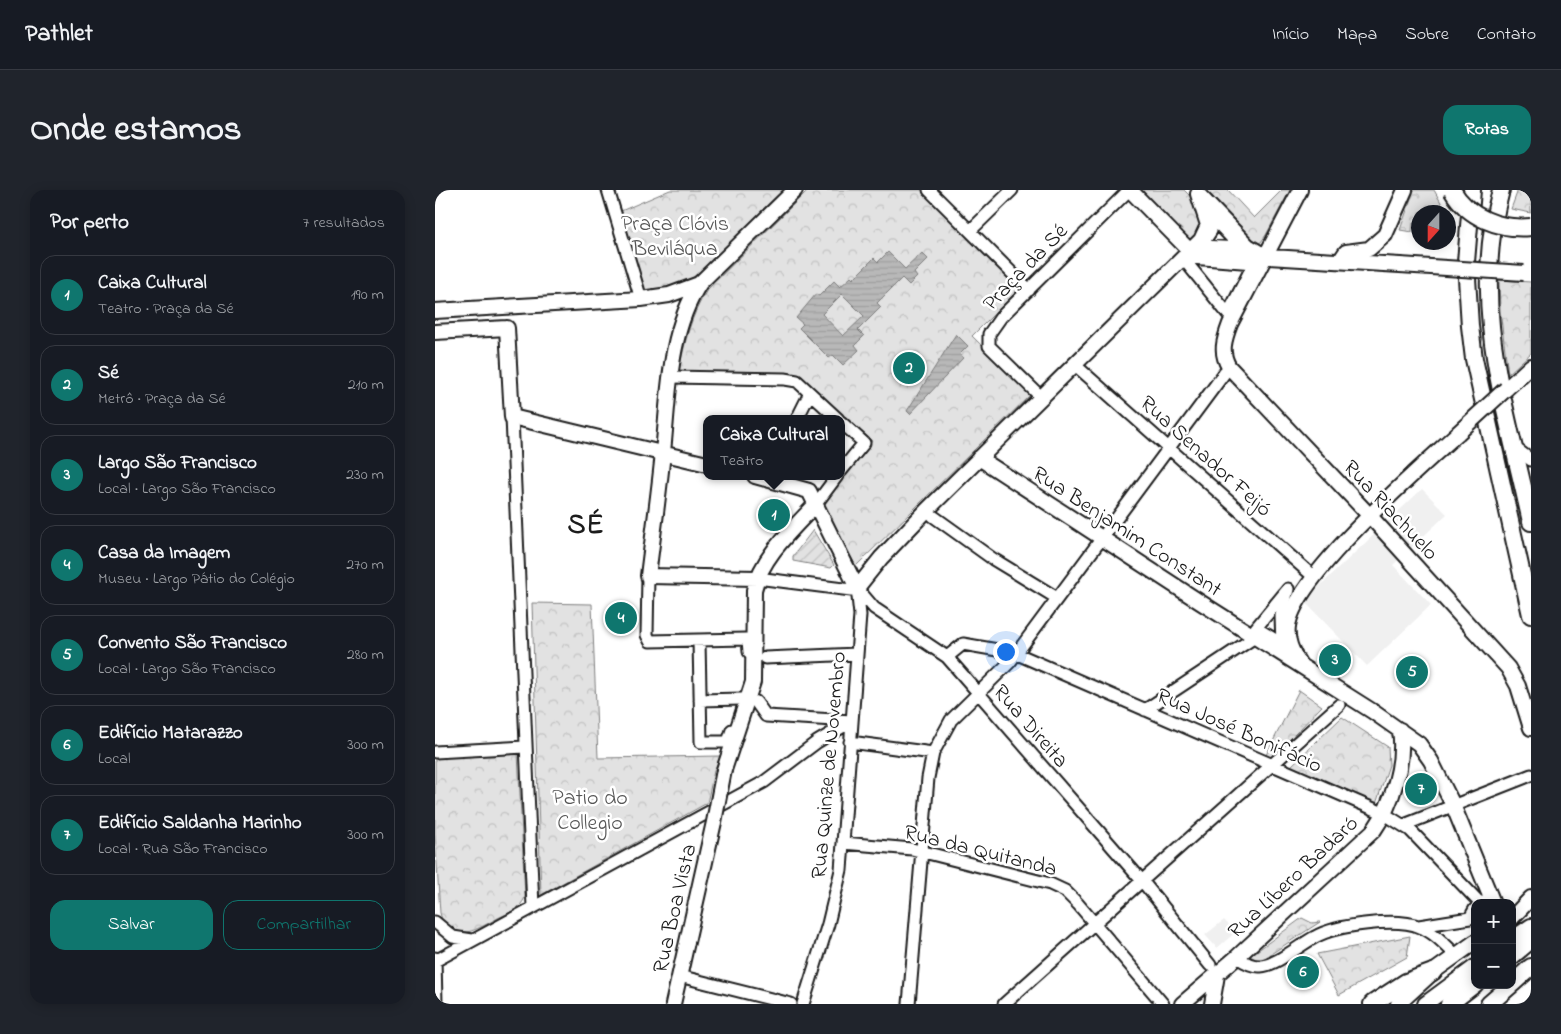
<!DOCTYPE html>
<html lang="pt">
<head>
<meta charset="utf-8">
<style>
  :root { --surface:#171b24; --page:#20242c; --text:#f1f3f6; --muted:#9ea1a6; --line:#363941; --accent:#0f766e }
  body { margin:0; font-family:"Indie Flower",sans-serif; background:var(--page); color:var(--text) }
  .controls { position:absolute; right:15px; bottom:15px; display:grid; overflow:hidden; border-radius:10px; box-shadow:0 2px 12px #0003 }
  .controls button { width:45px; height:45px; display:grid; place-items:center; padding:0; border:0; border-bottom:1px solid var(--line); background:var(--surface); color:var(--text); font:25px sans-serif }
  .compass { position:absolute; left:976px; top:15px; width:45px; height:45px; border-radius:50%; background:var(--surface); box-shadow:0 2px 12px #0003; rotate:201deg }
  .you { position:absolute; left:570px; top:461px; width:18px; height:18px; margin:-12px; border:4px solid #fff; border-radius:50%; background:#1a73e8; box-shadow:0 0 0 8px #1a73e833 }
  .badge { display:grid; place-items:center; width:32px; height:32px; border-radius:50%; background:var(--accent); color:#fff; font-size:16px; font-weight:700 }
  .pin { position:absolute; translate:-50% -50%; border:2px solid #fff; box-shadow:0 1px 5px #0006 }
  .popup { position:absolute; left:268px; top:225px; width:142px; height:65px; box-sizing:border-box; display:grid; place-content:center; border-radius:10px; background:var(--surface); filter:drop-shadow(0 1px 4px #0005); font-size:16px; white-space:nowrap; color:var(--muted) }
  .popup b { font-size:19px; color:var(--text) }
  .popup::after { content:''; position:absolute; left:50%; top:100%; margin-left:-10px; border:10px solid transparent; border-top-color:var(--surface) }
  .list { margin:0; padding:0; list-style:none }
  h2 { display:flex; justify-content:space-between; align-items:center; height:65px; margin:0; padding:0 20px; font-size:21px }
  h2 small { font-size:16px; font-weight:400; color:var(--muted) }
  .list li { display:grid; grid-template-columns:32px 1fr auto; gap:15px; align-items:center; box-sizing:border-box; height:80px; margin:0 10px 10px; padding:0 10px; border:1px solid var(--line); border-radius:15px }
  .list b { display:block; font-size:19px; white-space:nowrap }
  .list p { margin:0; font-size:16px; white-space:nowrap; color:var(--muted) }
  .list em { font-size:16px; font-style:normal; color:var(--muted) }
  .actions { display:flex; gap:10px; padding:15px 20px }
  .actions a { flex:1; padding:11px 0; border:1px solid var(--accent); border-radius:15px; text-align:center; font-size:18px; color:var(--accent) }
  .actions .main { background:var(--accent); color:#fff }
  .map { position:relative; flex:none; width:1096px; height:814px; overflow:hidden; border-radius:15px }
  header { display:flex; align-items:center; gap:30px; box-sizing:border-box; height:70px; padding:0 25px; background:var(--surface); border-bottom:1px solid var(--line) }
  header strong { font-size:24px }
  nav { display:flex; gap:28px; margin-inline-start:auto; font-size:18px }
  .intro { display:flex; align-items:center; justify-content:space-between; box-sizing:border-box; height:120px; padding:0 30px }
  h1 { margin:0; font-size:35px }
  .button { padding:12px 22px; border-radius:15px; background:var(--accent); color:#fff; font-size:18px; font-weight:700 }
  main { display:flex; gap:30px; padding:0 30px }
  aside { flex:1; background:var(--surface); border-radius:15px; box-shadow:0 2px 12px #0003 }
  .map>svg:first-child { display:block }
  .built { fill:#f0f0f0 }
  .forest { fill:url(#forest-crowns); stroke:#7f7f7f }
  .garden { fill:url(#garden-furrows); stroke:#7f7f7f }
  .water { fill:url(#water-rules); stroke:#7a7a7a; fill-rule:evenodd }
  .lines { fill:none; stroke-linecap:round; stroke-linejoin:round }
  .minor-casing { stroke:#1c1c1c; stroke-width:15 }
  .major-casing { stroke:#1c1c1c; stroke-width:18 }
  .highway-casing { stroke:#1c1c1c; stroke-width:20 }
  .minor { stroke:#fff; stroke-width:11 }
  .major { stroke:#fff; stroke-width:14 }
  .highway { stroke:#fff; stroke-width:16 }
  .major-bridge-casing { stroke:#1c1c1c; stroke-width:18; stroke-linecap:butt }
  .highway-bridge-casing { stroke:#1c1c1c; stroke-width:20; stroke-linecap:butt }
  .major-bridge { stroke:#fff; stroke-width:14 }
  .highway-bridge { stroke:#fff; stroke-width:16 }
  .labels { text-anchor:middle; stroke-width:5; stroke-linejoin:round; paint-order:stroke }
  .park-label { font-size:22px; fill:#575757; stroke:#fff }
  .street-label { font-size:22px; fill:#1c1c1c; stroke:#fff }
  .district-label { font-size:28px; font-weight:bold; letter-spacing:1px; fill:#1c1c1c; stroke:#fff }
</style>
</head>
<body>
<header>
<strong>Pathlet</strong>
<nav><a>Início</a><a>Mapa</a><a>Sobre</a><a>Contato</a></nav>
</header>
<div class="intro"><h1>Onde estamos</h1><a class="button">Rotas</a></div>
<main>
<aside>
<h2>Por perto<small>7 resultados</small></h2>
<ul class="list">
<li><span class="badge">1</span><div><b>Caixa Cultural</b><p>Teatro · Praça da Sé</p></div><em>190 m</em></li>
<li><span class="badge">2</span><div><b>Sé</b><p>Metrô · Praça da Sé</p></div><em>210 m</em></li>
<li><span class="badge">3</span><div><b>Largo São Francisco</b><p>Local · Largo São Francisco</p></div><em>230 m</em></li>
<li><span class="badge">4</span><div><b>Casa da Imagem</b><p>Museu · Largo Pátio do Colégio</p></div><em>270 m</em></li>
<li><span class="badge">5</span><div><b>Convento São Francisco</b><p>Local · Largo São Francisco</p></div><em>280 m</em></li>
<li><span class="badge">6</span><div><b>Edifício Matarazzo</b><p>Local</p></div><em>300 m</em></li>
<li><span class="badge">7</span><div><b>Edifício Saldanha Marinho</b><p>Local · Rua São Francisco</p></div><em>300 m</em></li>
</ul>
<div class="actions"><a class="main">Salvar</a><a>Compartilhar</a></div>
</aside>
<div class="map">
<svg width="1096" height="814" viewBox="0 0 1096 814">
  <defs>
    <pattern id="forest-crowns" width="20" height="18" patternUnits="userSpaceOnUse" patternTransform="scale(1.25)"><rect width="20" height="18" fill="#e2e2e2"/><path d="M2 6a3 3 0 1 1 6 0M12 15a3 3 0 1 1 6 0" fill="none" stroke="#c1c1c1"/></pattern>
    <pattern id="garden-furrows" width="10" height="10" patternUnits="userSpaceOnUse" patternTransform="scale(1.25)"><rect width="10" height="10" fill="#e2e2e2"/><path d="M-1 1l2-2M0 10L10 0M9 11l2-2" fill="none" stroke="#c1c1c1"/></pattern>
    <pattern id="water-rules" width="6" height="5" patternUnits="userSpaceOnUse" patternTransform="scale(1.25)"><rect width="6" height="5" fill="#b8b8b8"/><path d="M0 2.5h6" fill="none" stroke="#9e9e9e"/></pattern>
  </defs>
  <rect width="100%" height="100%" fill="#fff"/>
  <filter id="ink" filterUnits="userSpaceOnUse"><feTurbulence type="fractalNoise" baseFrequency=".02" numOctaves="2"/><feDisplacementMap in="SourceGraphic" scale="10" xChannelSelector="R" yChannelSelector="G"/><feConvolveMatrix kernelMatrix="1 2 1 2 8 2 1 2 1" color-interpolation-filters="sRGB"/></filter>
  <g filter="url(#ink)">
    <path class="built" d="M987 299 1012 324 958 375 996 415 932 476 869 411Z
      M789 730 801 742 782 758 770 745Z"/>
    <path class="forest" d="M235 0H348L264 83C247 96 232 100 211 104L186 21Z
      M373 0H487L584 99 537 146 596 204 421 376 387 316 437 251 364 185 244 181C250 151 256 125 272 100Z
      M705 0H749L760 11 768 34 756 53Z
      M766 0H793L819 28 847 0H855L831 45 826 52 821 55Z
      M979 0H999L1009 18 1017 25 1015 35 1014 22H984L983 33H978L977 42 965 40Z
      M1083 0H1096V23L1076 19Z
      M1064 90 1096 92V163L1073 184 1065 120Z
      M97 413 157 414 163 568 285 566 279 581 272 613 106 705Z
      M864 500 887 516 837 568 831 565Z
      M907 527 953 557 954 575 941 614 856 576Z
      M83 563 90 707C86 719 73 723 63 728 43 739 14 757 5 723L0 643V568Z
      M867 728 877 733 885 732 825 771 815 766Z
      M975 746 972 767 904 805 882 764Z"/>
    <path class="garden" d="M378 340 399 375 396 378 358 371V366Z"/>
    <path class="water" d="M453 62 470 79 487 63 493 69 479 83 482 87 474 95 467 88 442 113 446 117 423 140 429 146 420 155 424 160 408 175 398 165 394 168 364 138 368 134 361 128 381 104 384 106 399 91 405 97 416 87 418 89 439 68 443 72ZM407 104 429 126 408 146 387 124Z
      M521 144 533 156 525 164 528 168 475 224 472 221Z"/>
    <g class="lines">
      <defs>
        <path id="minor" d="M173 0 206 109
          M494 0 594 100
          M774 24 806 58 766 56 776 41Z
          M535 41 577 0
          M756 68 819 73 793 124 751 72Z
          M639 174 879 387
          M236 187 350 189 362 191 403 229
          M606 207 554 156V144L566 127 694 0
          M77 227 98 717
          M362 229 375 203
          M406 232 429 253 406 281
          M1080 258 1096 270
          M381 314 402 286
          M498 326 558 369 622 408
          M213 386 212 445 215 451 311 449 313 450 314 462
          M322 388 416 400 422 398
          M422 398 439 418 512 467 708 692 775 775
          M853 399 846 426 847 454 821 438Z
          M264 451 266 552H293L297 540
          M512 467 528 454 580 463 948 623 975 640 1044 712H1051L1056 707
          M330 468 422 464
          M265 510 307 509
          M321 512 331 526 417 531
          M710 520 820 447
          M415 552 498 563
          M0 562 90 557
          M969 635 1096 585
          M408 653 477 659 615 694 630 701 643 714 728 814
          M0 732 18 747 37 750
          M984 736 1035 728 1040 719
          M802 767C809 772 817 777 826 776 842 775 866 754 880 747 901 735 962 727 985 737 999 742 1010 755 1021 765
          M0 768 1 814
          M0 771 329 592 382 552 417 531
          M252 788 356 814
          M368 814 393 734 406 680 425 425 422 398
          M474 814 493 588 498 563 516 530 575 472 794 177
          M569 814 904 515"/>
        <path id="major" d="M695 0 754 60 770 63 965 75
          M865 0 795 134C789 150 785 162 794 177L935 326 1073 478 1083 496 1096 538
          M765 6 813 56 828 65
          M905 71 911 62 934 59 950 45 970 0
          M0 121 206 109 234 105 264 94
          M72 138 77 227 272 274
          M0 142 72 138
          M1071 199 1096 176
          M544 268 765 412 937 521 984 554 996 571 1018 615 1058 713
          M320 286 374 301 422 398 446 368 491 321 766 50 773 35 763 4
          M322 388 213 386C218 345 224 303 228 262 234 206 233 142 265 93L360 0
          M865 475C857 462 851 450 853 436 860 386 983 280 1023 243
          M289 580 318 492 319 400C327 366 358 339 381 314
          M1077 728 1096 708
          M1077 749 1096 736
          M238 814 279 632
          M747 814 802 767 939 640C958 613 970 572 965 540
          M777 814 782 785
          M963 814 998 782 1040 752
          M990 814 1040 777"/>
        <path id="highway" d="M1037 0 1031 72 1035 136 1039 169 1096 425
          M1066 0C1034 116 1072 219 1096 332
          M1077 766 1096 750
          M1077 794 1096 777
          M937 814 971 792 998 782
          M1014 814 1040 794
          M1054 814 1076 795"/>
      </defs>
      <use href="#minor" class="minor-casing"/>
      <use href="#major" class="major-casing"/>
      <use href="#highway" class="highway-casing"/>
      <use href="#minor" class="minor"/>
      <use href="#major" class="major"/>
      <use href="#highway" class="highway"/>
      <defs>
        <path id="major-bridge" d="M965 75 1089 83
          M1023 243 1071 199
          M279 632 289 580"/>
        <path id="highway-bridge" d="M1017 0C1033 28 1065 40 1096 37"/>
      </defs>
      <use href="#major-bridge" class="major-bridge-casing"/>
      <use href="#highway-bridge" class="highway-bridge-casing"/>
      <use href="#major-bridge" class="major-bridge"/>
      <use href="#highway-bridge" class="highway-bridge"/>
    </g>
  </g>
  <g class="labels">
    <g class="park-label">
      <text x="240" y="40">Praça Clóvis<tspan x="240" dy="25">Beviláqua</tspan></text>
      <text x="155" y="614">Patio do<tspan x="155" dy="25">Collegio</tspan></text>
    </g>
    <g class="street-label">
      <text transform="translate(589 76) rotate(-46)" y="8">Praça da Sé</text>
      <text transform="translate(772 265) rotate(42)" y="8">Rua Senador Feijó</text>
      <text transform="translate(957 319) rotate(47)" y="8">Rua Riachuelo</text>
      <text transform="translate(693 340) rotate(33)" y="8">Rua Benjamim Constant</text>
      <text transform="translate(597 535) rotate(49)" y="8">Rua Direita</text>
      <text transform="translate(805 539) rotate(24)" y="8">Rua José Bonifácio</text>
      <text transform="translate(392 575) rotate(-85)" y="8">Rua Quinze de Novembro</text>
      <text transform="translate(546 659) rotate(14)" y="8">Rua da Quitanda</text>
      <text transform="translate(857 686) rotate(-43)" y="8">Rua Líbero Badaró</text>
      <text transform="translate(238 718) rotate(-77)" y="8">Rua Boa Vista</text>
    </g>
    <g class="district-label">
      <text x="151" y="343">SÉ</text>
    </g>
  </g>
</svg>
<div class="controls">
<button>+</button>
<button>−</button>
</div>
<svg class="compass" viewBox="-18 -18 36 36"><path d="M0-13l5 13h-10z" fill="#e53935"/><path d="M0 13l5-13h-10z" fill="#9ea1a6"/></svg>
<div class="you"></div>
<div class="pin badge" style="left:339px;top:325px">1</div>
<div class="popup"><b>Caixa Cultural</b>Teatro</div>
<div class="pin badge" style="left:474px;top:178px">2</div>
<div class="pin badge" style="left:900px;top:470px">3</div>
<div class="pin badge" style="left:186px;top:428px">4</div>
<div class="pin badge" style="left:977px;top:482px">5</div>
<div class="pin badge" style="left:868px;top:782px">6</div>
<div class="pin badge" style="left:986px;top:599px">7</div>
</div>
</main>
</body>
</html>
